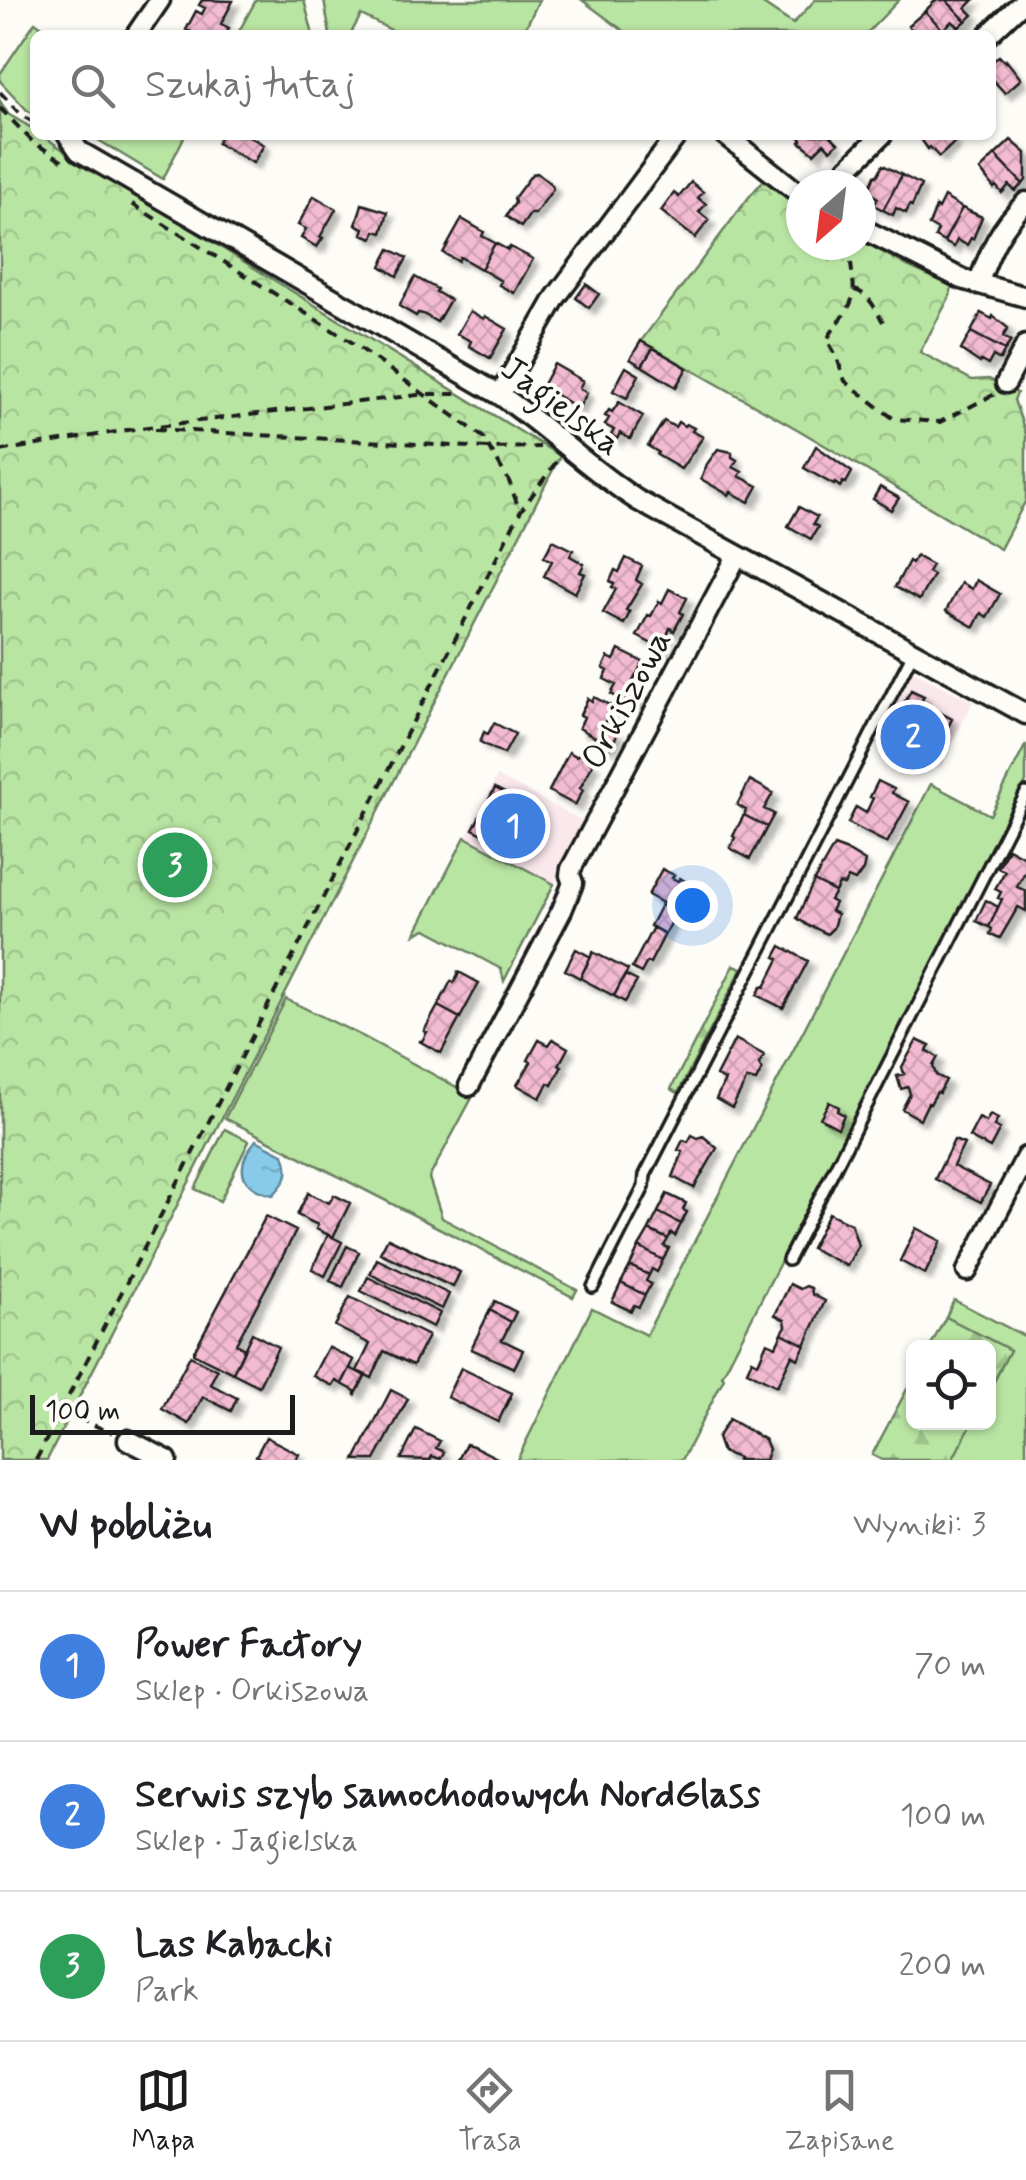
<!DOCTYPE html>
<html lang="pl">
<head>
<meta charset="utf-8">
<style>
  :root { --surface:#fff; --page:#f2f2f2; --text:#202124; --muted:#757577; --line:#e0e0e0; --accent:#1c1c1c }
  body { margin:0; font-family:Mynerve,sans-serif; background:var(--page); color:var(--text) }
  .controls { position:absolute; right:30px; bottom:30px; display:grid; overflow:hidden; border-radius:15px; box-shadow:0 2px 8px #0004 }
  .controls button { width:90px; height:90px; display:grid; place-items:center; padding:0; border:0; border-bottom:2px solid var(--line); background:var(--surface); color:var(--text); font:50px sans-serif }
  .compass { position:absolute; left:786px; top:170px; width:90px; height:90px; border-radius:50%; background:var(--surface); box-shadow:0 2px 8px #0004; rotate:208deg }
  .scale { position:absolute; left:30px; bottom:25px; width:265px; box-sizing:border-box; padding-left:10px; border:5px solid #1c1c1c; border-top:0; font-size:28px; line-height:35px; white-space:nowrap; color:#1c1c1c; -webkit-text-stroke:8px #fdfcf7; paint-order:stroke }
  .you { position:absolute; left:692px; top:905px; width:35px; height:35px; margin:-25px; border:8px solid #fff; border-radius:50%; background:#1a73e8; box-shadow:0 0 0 15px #1a73e833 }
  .badge { display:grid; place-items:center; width:65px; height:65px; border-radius:50%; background:var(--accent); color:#fff; font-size:32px; font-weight:700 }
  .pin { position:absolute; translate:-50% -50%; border:5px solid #fff; box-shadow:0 2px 10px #0006 }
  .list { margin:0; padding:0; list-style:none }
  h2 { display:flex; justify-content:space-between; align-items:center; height:130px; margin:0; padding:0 40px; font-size:42px }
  h2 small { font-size:32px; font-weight:400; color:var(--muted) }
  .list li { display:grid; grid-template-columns:65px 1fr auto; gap:30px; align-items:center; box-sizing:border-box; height:150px; padding:0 40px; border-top:2px solid var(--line) }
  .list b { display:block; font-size:38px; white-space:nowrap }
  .list p { margin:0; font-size:32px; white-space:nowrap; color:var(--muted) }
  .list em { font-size:32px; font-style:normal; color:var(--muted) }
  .icon { flex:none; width:55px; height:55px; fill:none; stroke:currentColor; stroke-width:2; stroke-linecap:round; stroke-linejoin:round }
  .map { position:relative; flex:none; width:1026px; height:1460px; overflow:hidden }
  .search { position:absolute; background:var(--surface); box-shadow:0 2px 8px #0004; left:30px; right:30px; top:30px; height:110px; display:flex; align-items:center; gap:25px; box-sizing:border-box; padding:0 35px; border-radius:15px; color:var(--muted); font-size:38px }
  .sheet { height:580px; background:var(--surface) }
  nav { display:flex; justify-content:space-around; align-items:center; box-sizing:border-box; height:140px; border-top:2px solid var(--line); background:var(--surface); font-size:28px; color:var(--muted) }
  nav a { display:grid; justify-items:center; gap:5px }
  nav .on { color:var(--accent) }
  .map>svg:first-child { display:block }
  .built { fill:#fae8ec }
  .green { fill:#b9e5a3; stroke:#6a8060; stroke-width:2.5 }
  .forest { fill:url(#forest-firs); stroke:#6a8060; stroke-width:2.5 }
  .park { fill:url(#park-crowns); stroke:#6a8060; stroke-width:2.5 }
  .water { fill:url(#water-ripples); stroke:#5d8597; stroke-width:2.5 }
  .building { fill:url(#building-cross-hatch); stroke:#1c1c1c; stroke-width:2.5; filter:url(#shadow) }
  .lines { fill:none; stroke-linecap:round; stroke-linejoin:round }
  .lane-casing { stroke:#1c1c1c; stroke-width:16 }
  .street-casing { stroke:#1c1c1c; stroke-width:25 }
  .path { stroke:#1c1c1c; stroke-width:4; stroke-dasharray:10 8; stroke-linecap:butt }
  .lane { stroke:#fdfcf7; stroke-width:9 }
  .street { stroke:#fdfcf7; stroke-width:18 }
  .labels { text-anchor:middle; stroke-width:8; stroke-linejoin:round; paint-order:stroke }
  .street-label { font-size:35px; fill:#1c1c1c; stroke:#fdfcf7 }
</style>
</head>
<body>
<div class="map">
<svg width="1026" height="1460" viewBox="0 0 1026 1460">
  <defs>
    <pattern id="forest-firs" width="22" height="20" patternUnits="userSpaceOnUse" patternTransform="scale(2.5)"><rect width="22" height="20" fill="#b9e5a3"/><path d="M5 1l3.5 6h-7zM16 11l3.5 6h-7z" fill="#9ec48c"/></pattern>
    <pattern id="park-crowns" width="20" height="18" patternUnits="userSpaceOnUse" patternTransform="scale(2.5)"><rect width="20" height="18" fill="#b9e5a3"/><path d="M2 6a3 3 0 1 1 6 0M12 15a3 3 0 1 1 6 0" fill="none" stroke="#9ec48c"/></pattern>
    <pattern id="water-ripples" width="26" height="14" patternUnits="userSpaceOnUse" patternTransform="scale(2.5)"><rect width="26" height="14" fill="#88cbe9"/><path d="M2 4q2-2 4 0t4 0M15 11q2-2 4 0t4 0" fill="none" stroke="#75aec7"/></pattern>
    <pattern id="building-cross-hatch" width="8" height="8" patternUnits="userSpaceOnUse" patternTransform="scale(2.5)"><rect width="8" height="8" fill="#f3bbd1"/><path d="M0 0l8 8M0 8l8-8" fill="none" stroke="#d0a0b3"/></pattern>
    <filter id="shadow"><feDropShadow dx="6" dy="6" stdDeviation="2.5" flood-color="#0004"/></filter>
  </defs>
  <rect width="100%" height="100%" fill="#fdfcf7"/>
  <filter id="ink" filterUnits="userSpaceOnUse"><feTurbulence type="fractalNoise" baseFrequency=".01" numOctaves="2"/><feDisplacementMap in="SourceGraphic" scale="20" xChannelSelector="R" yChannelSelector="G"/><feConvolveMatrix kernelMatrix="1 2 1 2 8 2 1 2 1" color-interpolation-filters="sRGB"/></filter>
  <g filter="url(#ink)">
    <path class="built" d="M911 670 973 702 941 764 878 734Z
      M497 776 587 823 554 884 466 837Z"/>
    <path class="green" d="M256 0H304L313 35H237Z
      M324 0H539L522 35H401L361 15 350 35H330Z
      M582 0H757L793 24 815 0H899L865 35H629Z
      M35 22 53 35H35V115L27 110 0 81V74Z
      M90 135H185L163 179Z
      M1026 744V782L722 1376 724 1378 682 1460H517L592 1308 646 1335 931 784 990 815Z
      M465 837 554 884 504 981 501 969 426 929 415 934Z
      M286 999 362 1036 473 1096 429 1178 442 1218 577 1290 573 1297 225 1118Z
      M225 1129 249 1141 220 1201 195 1189Z
      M954 1300 1026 1337V1460H952L972 1423 988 1422 989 1391 1010 1350 946 1317Z"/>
    <path class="forest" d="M734 965 742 968 678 1093 671 1089Z
      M946 1317 1010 1350 989 1391 988 1348 930 1347Z
      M913 1378 914 1422 972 1423 952 1460H882L872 1455Z"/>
    <path class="park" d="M0 101 8 114 35 130V135H42L66 152 560 456 47 1460H0Z
      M764 181 801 208V245H861V240L907 266 952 286 950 296 920 352 972 380 989 379 1017 393 1014 400 1026 434V500L1000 549 797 429 641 341 749 197 761 183Z"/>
    <path class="water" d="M256 1140 284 1155C291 1173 287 1181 273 1195 238 1188 235 1165 256 1140Z"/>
    <path class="building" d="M202 0 233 1 221 24 229 28 225 35H197L186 30 196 11 202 14 205 8 199 5Z
      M936 0H946L966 21 959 27 952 21 943 30 925 11Z
      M946 0H974L966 8 973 15 966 21Z
      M925 11 943 30 937 35H917L908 26Z
      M999 56 1005 62 1006 60 1021 79 1005 93 991 78V63Z
      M221 135H247L264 145 253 163 217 143Z
      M798 135H830L838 143 831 150 824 143 814 153 800 142 802 140Z
      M918 135H948L955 142 939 157 930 147 928 149Z
      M1011 140 1026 153V180L1023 184 995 155Z
      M995 155 1023 184 1015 191 1009 185 1002 193 996 186 994 188 980 170Z
      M883 165 902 175 883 210 874 205 878 198 868 192 875 175 877 176Z
      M537 173 552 185 553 189 535 214H530L521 227 506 216 515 203 514 198 532 174Z
      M902 175 921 185 912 206 910 205 906 213 896 208 893 215 883 210Z
      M691 182 703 192 698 198 706 204 699 212 709 220 695 238 661 211 674 193 679 197Z
      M314 196 336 209 320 237 323 238 317 247 301 238 306 229 298 225Z
      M944 197 962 208 944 242 935 237 938 230 929 225 936 207 938 209Z
      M362 204 388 212 382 233 375 231 373 238 362 234 364 228 356 225Z
      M962 208 982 217 973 239 971 238 967 245 957 240 954 247 944 242Z
      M462 219 484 232 482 236 495 243 481 269 460 257 458 261 443 253Z
      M495 243 508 250 510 247 533 259 514 293 499 285 501 281 481 269Z
      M390 249 407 258 397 276 381 266Z
      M415 277 437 289 436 292 450 300 437 322 423 314 418 313 416 316 399 306Z
      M586 284 599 294 589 308 576 298Z
      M470 311 484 319 485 316 507 329 490 358 469 346 471 341 457 334Z
      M981 313 992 319 993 316 1008 328 1003 337 1011 341 1005 350 971 332Z
      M971 332 1005 350 1000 360 993 356 988 365 981 361 980 363 961 350Z
      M641 341 653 348 642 366 630 359Z
      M653 348 687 368 676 387 642 366Z
      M554 364 583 381 579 388 587 393 578 409 552 392 551 394 541 388Z
      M626 367 639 375 627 398 613 391Z
      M619 402 643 416 630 439 620 433 617 439 611 435 614 430 605 425 609 418 605 416 609 410 612 412Z
      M664 421 675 427 678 422 684 426 686 424 694 428 692 431 703 437 681 469 657 455 658 452 648 446Z
      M816 446 852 472 846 483 843 482 840 487 835 483 834 485 804 468Z
      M718 449 732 452V457L737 460 733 467 742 472 739 476 758 486 749 502 731 492 729 495 701 479 707 464Z
      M880 487 899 498 891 510 873 499Z
      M799 507 817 517 813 524 818 527 811 539 788 526Z
      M553 540 573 550 570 556 584 564 580 572 585 574 575 593 544 576 552 561 544 557Z
      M916 556 932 565 928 572 933 575 919 600 895 587 909 561 912 563Z
      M626 558 642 566 636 580 642 584 626 610 630 612 624 624 603 613 616 589 612 587 614 584 610 581 615 570 619 572Z
      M976 580 1000 594 987 617 981 613 974 627 946 611 961 583 972 589Z
      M669 589 687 598 680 612 683 614 674 631 670 628 662 649 637 636 648 615 651 616 659 601 662 603Z
      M619 650 643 662 633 681 638 683 634 692 639 694 633 706 611 694 616 685 604 679 608 671 603 668 608 657 614 660Z
      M911 690 924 696 912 721 928 729 937 711 952 719 932 758 887 735Z
      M594 697 613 707 603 725 618 733 610 748 594 739 595 737 579 728 584 717 580 715 588 698 592 701Z
      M494 723 515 734 504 754 480 742 484 732 488 734Z
      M569 752 576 756 579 754 593 764 580 788 583 790 575 805 549 791Z
      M750 780 773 793 764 809 774 814 767 827 744 815 746 810 737 805Z
      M878 781 894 789 892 793 909 802 887 843 848 823 856 807 866 813 873 798 870 797Z
      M495 788 532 807 511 848 473 829Z
      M744 815 767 827 750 859 730 848 735 838 733 836Z
      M834 846 850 852 865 861 863 870 855 881 848 878 844 885 839 884 835 892 814 881Z
      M1008 848 1026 858V870L1017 887 1026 891V911L1018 907 1000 938 990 934 992 929 989 927 1002 899 998 898 1001 892 995 889 1005 871 998 868Z
      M662 869 674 875 672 878 678 881 680 878 691 885 678 911 648 895Z
      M814 881 835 892 830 900 835 903 831 911 837 914 833 928 827 934 813 927H810L797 918Z
      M986 900 998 907 989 927 976 921Z
      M661 905 664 907 666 905 678 911 665 934 650 926Z
      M653 927 665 934 650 963 647 962 641 973 632 968Z
      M781 946 808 961 783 1008 757 995 762 986 765 987 779 959 775 957Z
      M576 949 591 957 580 978 565 970Z
      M593 952 628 970 614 996 580 978Z
      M457 971 479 983 460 1018 438 1006 451 981 454 983 459 973Z
      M625 975 637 981 625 1002 614 996Z
      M438 1006 460 1018 441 1053 419 1041H422L427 1032 424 1031Z
      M553 1039 568 1048 559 1065 562 1066 552 1085 548 1083 540 1098 517 1085 531 1062 528 1060 539 1040 549 1045Z
      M735 1039 764 1055 759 1064 762 1069 756 1081 747 1079 732 1108 716 1099 725 1080 716 1076Z
      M917 1040 930 1046 927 1051 938 1057 933 1066 936 1075 946 1080 939 1093 937 1092 930 1104 928 1103 920 1119 902 1109 910 1094 908 1087 901 1089 897 1076 904 1074 902 1067Z
      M829 1102 839 1107 837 1111 844 1115 838 1128 820 1118Z
      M990 1115 998 1119 994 1126 1000 1129 990 1148 969 1137 979 1118 986 1122Z
      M692 1135 698 1138 703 1136 717 1148 694 1188 673 1177 683 1152 678 1150 683 1140 688 1142Z
      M954 1140 964 1144 953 1166 990 1185 981 1202 935 1179Z
      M308 1193 329 1203 334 1195 350 1203 333 1237 316 1229 318 1225 297 1215Z
      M667 1194 686 1203 683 1210 687 1212 681 1224 658 1212Z
      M658 1212 681 1224 675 1236 671 1233 668 1239 649 1230Z
      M829 1213 851 1224 858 1245 847 1266 811 1248Z
      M266 1216 296 1231 236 1344 244 1349 233 1373 193 1353Z
      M916 1228 941 1241 925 1274 900 1261Z
      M649 1230 668 1239 664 1246 669 1248 663 1260 639 1247Z
      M328 1235 342 1242 325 1276 312 1269Z
      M388 1238 460 1272 453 1287 380 1253Z
      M347 1246 359 1252 343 1287 330 1281Z
      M639 1247 663 1260 657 1272 652 1269 649 1275 630 1266Z
      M377 1259 449 1294 442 1309 370 1274Z
      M630 1266 649 1275 646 1281 651 1284 645 1295 621 1283Z
      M368 1277 440 1313 433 1327 361 1291Z
      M621 1283 645 1295 639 1307 634 1305 631 1311 612 1302Z
      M790 1284 800 1289 806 1286 811 1288 812 1294 825 1301 805 1345 782 1333 786 1326 785 1320 775 1315Z
      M350 1297 428 1336 413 1365 384 1351 372 1378 357 1371 370 1344 335 1326Z
      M495 1301 516 1312 511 1322 490 1310Z
      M490 1310 511 1322 502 1340 523 1350 514 1368 471 1349Z
      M252 1333 278 1347 259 1386 233 1373Z
      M782 1333 805 1345 798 1359 792 1355 777 1386 747 1371 752 1360 758 1363 767 1342 776 1346Z
      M328 1347 354 1360 342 1384 336 1381 333 1386 313 1376Z
      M190 1356 217 1370 210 1384 237 1398 231 1411 203 1397 189 1424 162 1409Z
      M350 1368 365 1376 355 1396V1391L342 1384Z
      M461 1368 512 1393 498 1422 447 1397Z
      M391 1390 408 1399 375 1460H355Z
      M729 1419 765 1440 769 1449 765 1460H737L738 1458 722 1452 717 1438Z
      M416 1429 440 1441 436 1448 444 1452 440 1459 432 1456 430 1460 401 1459Z
      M266 1437 299 1454 296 1460H264L256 1456Z
      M466 1444 473 1446 501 1460H458Z"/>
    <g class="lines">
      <defs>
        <path id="lane" d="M788 1260 1026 793
          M593 1287 644 1187 645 1175 913 653"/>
        <path id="street" d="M136 35 160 0
          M988 35 1025 0
          M68 135 79 151 500 395C548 428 589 469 637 500L1026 714
          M725 135 801 195
          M838 185 848 168 882 135
          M861 228 962 279 1026 297
          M978 284C991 249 999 229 1026 202
          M1006 383 1026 345
          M500 395 556 297 677 135
          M469 1086 562 910 573 883 570 875 571 869 737 556
          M967 1271 1026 1157
          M128 1440 167 1460"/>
      </defs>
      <use href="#lane" class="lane-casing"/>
      <use href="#street" class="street-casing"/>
      <path class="path" d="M0 92 21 115 35 123
        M0 108 33 142 65 162
        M132 204 353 343 483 437 509 481 520 512
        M853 245C847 263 856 279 853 296 849 313 835 324 827 340L836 355 845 381 894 419 940 422 997 393
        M854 290C868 292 876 310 883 322
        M155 429 489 448 540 447
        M0 451 140 428 426 394H461
        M61 1411 112 1433
        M36 1460 520 512 556 462"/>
      <use href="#lane" class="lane"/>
      <use href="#street" class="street"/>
    </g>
  </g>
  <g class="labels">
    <g class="street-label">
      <text transform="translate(562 405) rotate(37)" y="12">Jagielska</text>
      <text transform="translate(625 699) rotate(-62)" y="12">Orkiszowa</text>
    </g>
  </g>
</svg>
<div class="controls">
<button><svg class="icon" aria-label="locate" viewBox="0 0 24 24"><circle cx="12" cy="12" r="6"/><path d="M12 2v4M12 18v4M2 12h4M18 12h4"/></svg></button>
</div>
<svg class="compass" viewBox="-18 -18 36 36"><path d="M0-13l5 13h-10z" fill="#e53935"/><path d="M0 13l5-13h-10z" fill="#757577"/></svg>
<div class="scale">100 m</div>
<div class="you"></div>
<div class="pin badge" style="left:513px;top:826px;background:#3f7fe0">1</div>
<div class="pin badge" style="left:913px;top:737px;background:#3f7fe0">2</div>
<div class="pin badge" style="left:175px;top:865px;background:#2e9e5b">3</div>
<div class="search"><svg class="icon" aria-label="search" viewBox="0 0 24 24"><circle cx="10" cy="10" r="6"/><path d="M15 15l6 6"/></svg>Szukaj tutaj</div>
</div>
<section class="sheet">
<h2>W pobliżu<small>Wyniki: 3</small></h2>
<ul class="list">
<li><span class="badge" style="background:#3f7fe0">1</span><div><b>Power Factory</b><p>Sklep · Orkiszowa</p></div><em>70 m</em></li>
<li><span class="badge" style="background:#3f7fe0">2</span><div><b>Serwis szyb samochodowych NordGlass</b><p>Sklep · Jagielska</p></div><em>100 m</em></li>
<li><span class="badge" style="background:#2e9e5b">3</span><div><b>Las Kabacki</b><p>Park</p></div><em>200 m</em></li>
</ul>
</section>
<nav>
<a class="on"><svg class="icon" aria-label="map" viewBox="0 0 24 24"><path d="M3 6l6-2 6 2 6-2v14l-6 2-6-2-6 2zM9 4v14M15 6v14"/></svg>Mapa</a>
<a><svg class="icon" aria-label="directions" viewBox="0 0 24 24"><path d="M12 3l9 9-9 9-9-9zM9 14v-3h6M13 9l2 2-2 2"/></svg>Trasa</a>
<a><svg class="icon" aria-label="saved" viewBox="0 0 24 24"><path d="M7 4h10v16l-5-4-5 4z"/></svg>Zapisane</a>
</nav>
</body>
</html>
